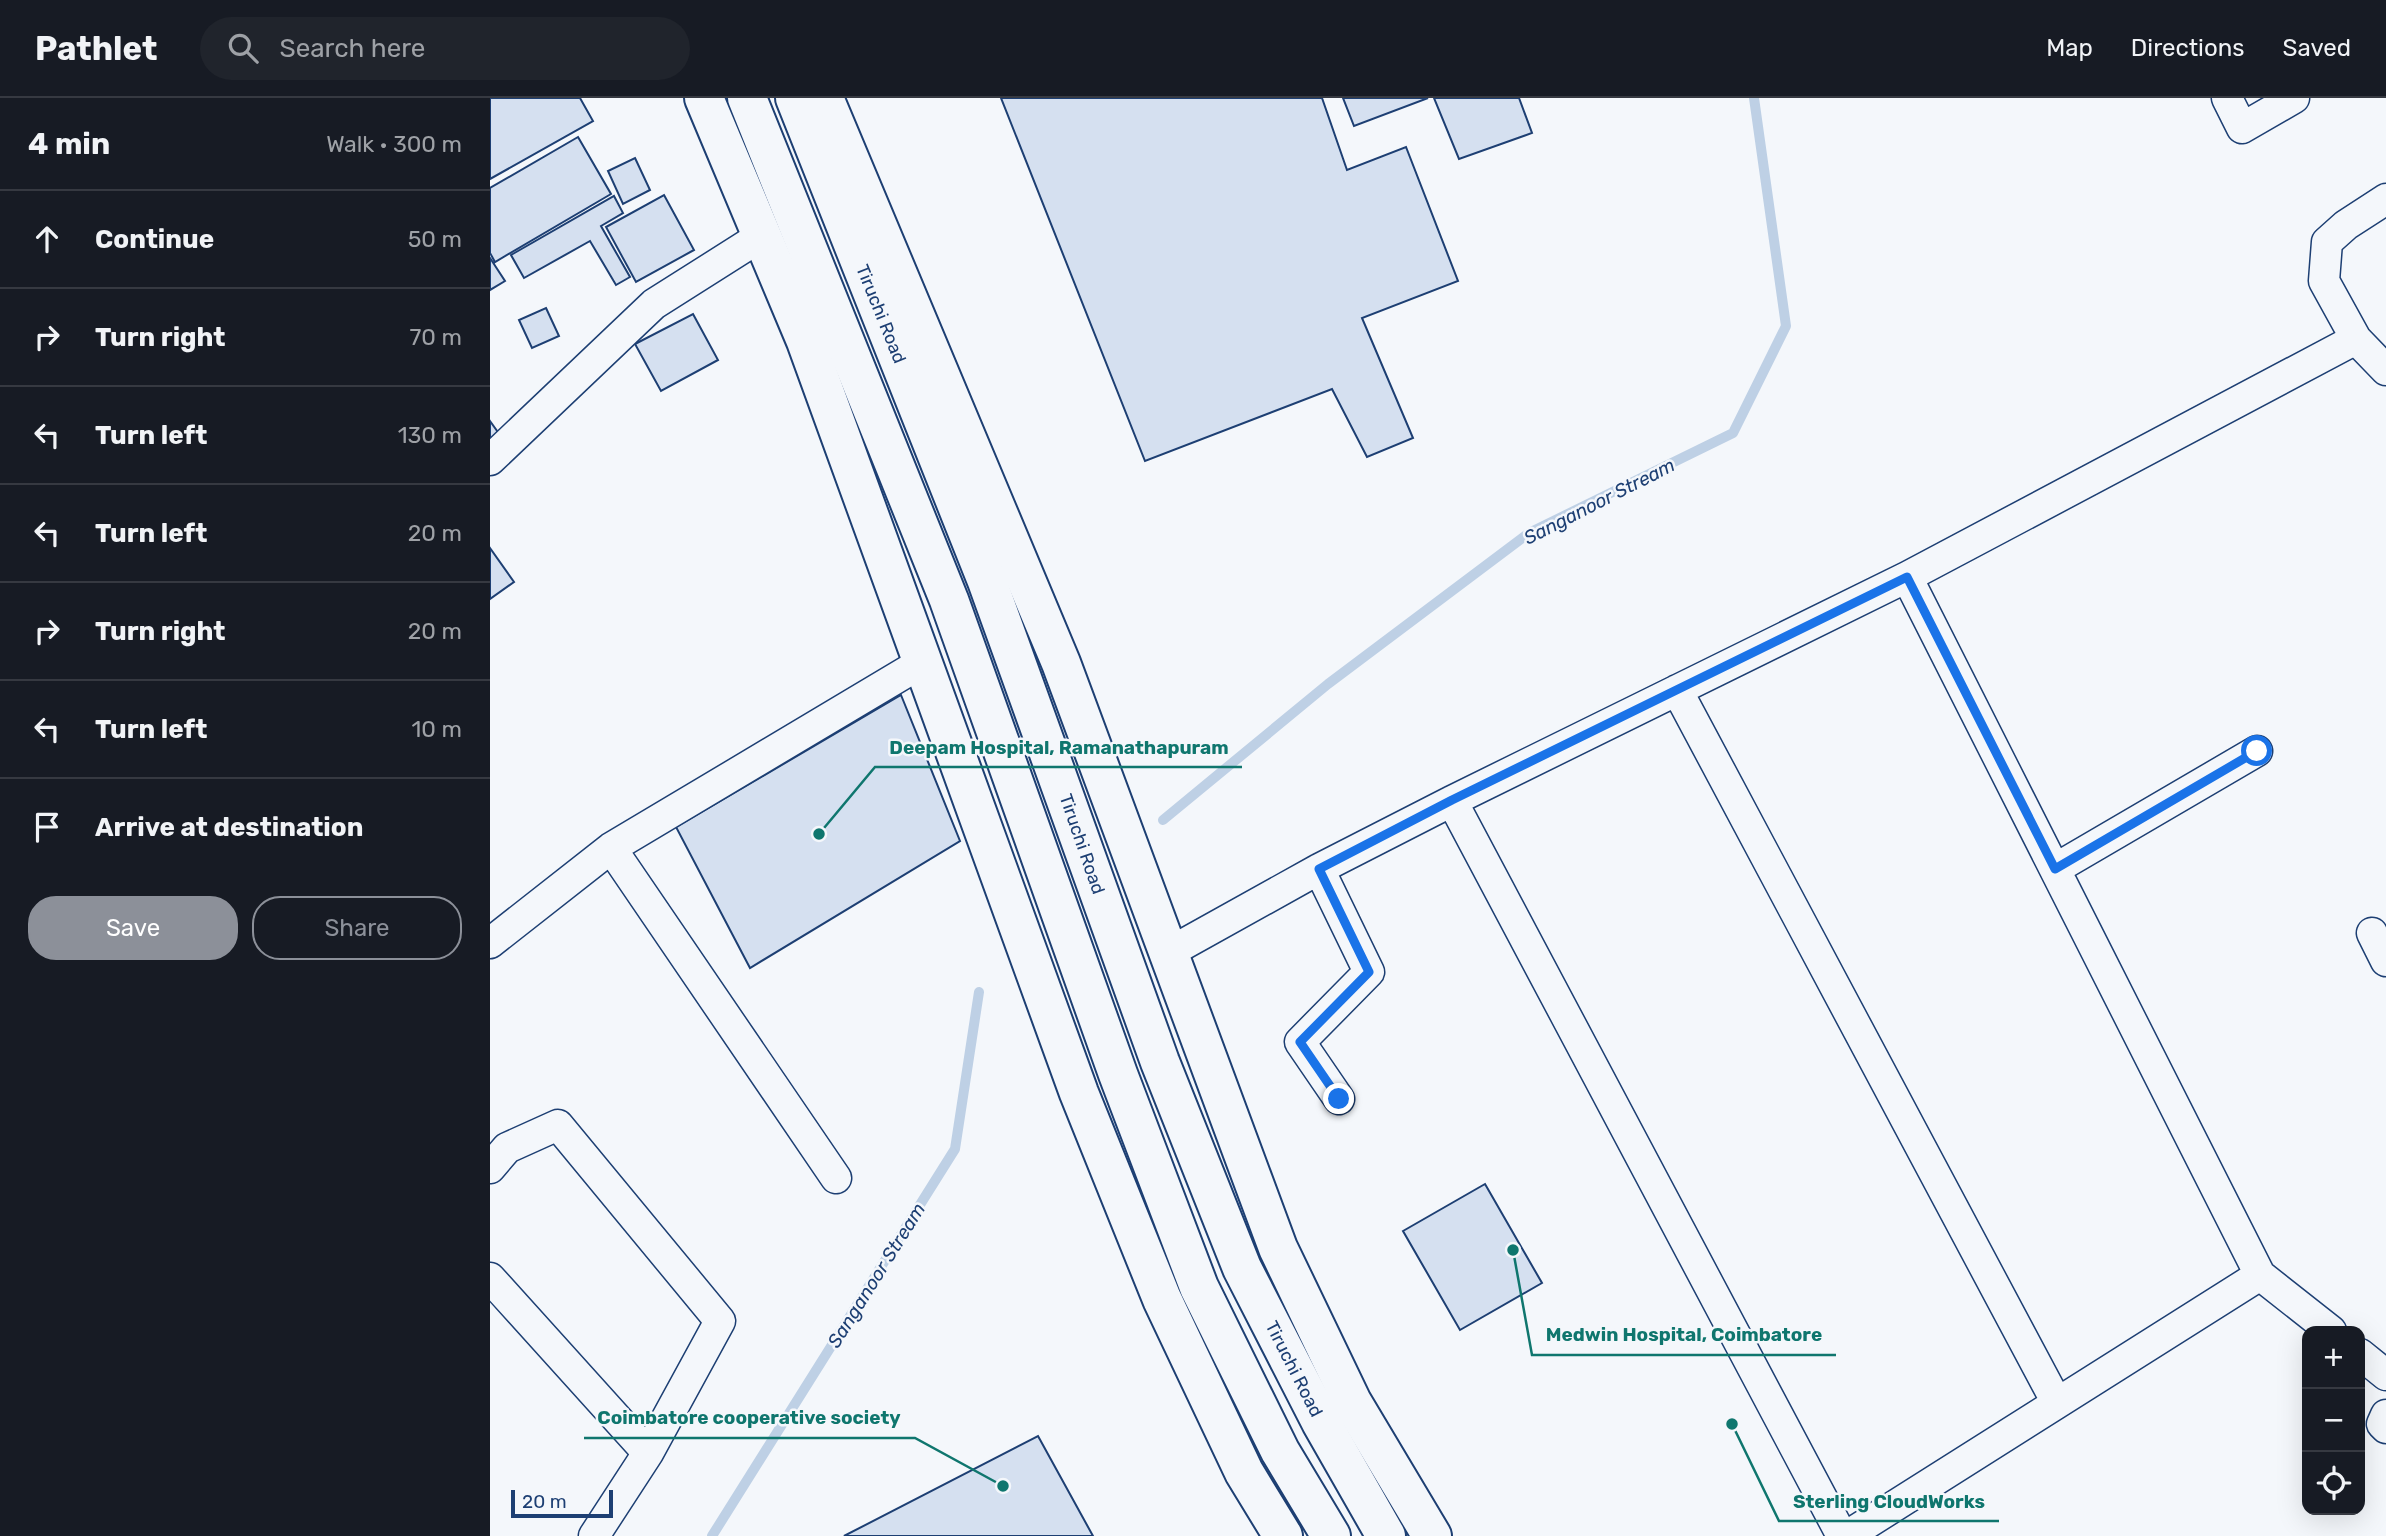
<!DOCTYPE html>
<html lang="en">
<head>
<meta charset="utf-8">
<style>
  :root { --surface:#171b24; --page:#20242c; --text:#f1f3f6; --muted:#9ea1a6; --line:#363941; --accent:#8c9099 }
  body { margin:0; font-family:Rubik,sans-serif; background:var(--page); color:var(--text) }
  .controls { position:absolute; right:21px; bottom:21px; display:grid; overflow:hidden; border-radius:14px; box-shadow:0 7px 28px #0002 }
  .controls button { width:63px; height:63px; display:grid; place-items:center; padding:0; border:0; border-bottom:2px solid var(--line); background:var(--surface); color:var(--text); font:35px sans-serif }
  .scale { position:absolute; left:21px; bottom:18px; width:102px; box-sizing:border-box; padding-left:7px; border:4px solid #1d3f73; border-top:0; font-size:19px; line-height:24px; white-space:nowrap; color:#1d3f73; -webkit-text-stroke:5px #f4f7fb; paint-order:stroke }
  .stop { position:absolute; width:21px; height:21px; margin:-16px; border:5px solid #1a73e8; border-radius:50%; background:#fff }
  .stop.end { background:#1a73e8; border-color:#fff; box-shadow:0 2px 7px #0008 }
  .list { margin:0; padding:0; list-style:none }
  h2 { display:flex; justify-content:space-between; align-items:center; height:91px; margin:0; padding:0 28px; font-size:30px }
  h2 small { font-size:23px; font-weight:400; color:var(--muted) }
  .list li { display:grid; grid-template-columns:46px 1fr auto; gap:21px; align-items:center; box-sizing:border-box; height:98px; padding:0 28px; border-top:2px solid var(--line) }
  .list b { display:block; font-size:26px; white-space:nowrap }
  .list em { font-size:23px; font-style:normal; color:var(--muted) }
  .actions { display:flex; gap:14px; padding:21px 28px }
  .actions a { flex:1; padding:16px 0; border:2px solid var(--accent); border-radius:28px; text-align:center; font-size:24px; color:var(--accent) }
  .actions .main { background:var(--accent); color:#fff }
  .icon { flex:none; width:38px; height:38px; fill:none; stroke:currentColor; stroke-width:2; stroke-linecap:round; stroke-linejoin:round }
  .map { position:relative; flex:none; width:1896px; height:1438px; overflow:hidden }
  header { display:flex; align-items:center; gap:42px; box-sizing:border-box; height:98px; padding:0 35px; background:var(--surface); border-bottom:2px solid var(--line) }
  header strong { font-size:33px }
  nav { display:flex; gap:38px; margin-inline-start:auto; font-size:24px }
  .search { width:490px; height:63px; background:var(--page); display:flex; align-items:center; gap:18px; box-sizing:border-box; padding:0 24px; border-radius:38px; color:var(--muted); font-size:26px }
  main { display:flex }
  aside { flex:1; background:var(--surface) }
  .map>svg:first-child { display:block }
  .lines { fill:none; stroke-linecap:round; stroke-linejoin:round }
  .stream { stroke:#bed0e5; stroke-width:10 }
  .building { fill:#d5e0f0; stroke:#1d3f73; stroke-width:2 }
  .street-casing { stroke:#1d3f73; stroke-width:33 }
  .secondary-casing { stroke:#1d3f73; stroke-width:42 }
  .highway-casing { stroke:#1d3f73; stroke-width:42 }
  .street { stroke:#f4f7fb; stroke-width:30 }
  .secondary { stroke:#f4f7fb; stroke-width:38 }
  .highway { stroke:#f4f7fb; stroke-width:38 }
  .route { stroke:#1a73e8; stroke-width:9 }
  .labels { text-anchor:middle; stroke-width:5; stroke-linejoin:round; paint-order:stroke }
  .street-label { font-size:18px; fill:#1d3f73; stroke:#f4f7fb }
  .water-label { font-size:19px; font-style:italic; fill:#1d3f73; stroke:#f4f7fb }
  .leader { fill:none; stroke:#0f766e; stroke-width:2.5 }
  .callout-dot { fill:#0f766e; stroke:#f4f7fb; stroke-width:2.5 }
  .callout-label { font-size:19px; text-anchor:middle; font-weight:bold; fill:#0f766e; stroke:#f4f7fb; stroke-width:5; stroke-linejoin:round; paint-order:stroke }
</style>
</head>
<body>
<header>
<strong>Pathlet</strong>
<div class="search"><svg class="icon" aria-label="search" viewBox="0 0 24 24"><circle cx="10" cy="10" r="6"/><path d="M15 15l6 6"/></svg>Search here</div>
<nav><a>Map</a><a>Directions</a><a>Saved</a></nav>
</header>
<main>
<aside>
<h2>4 min<small>Walk · 300 m</small></h2>
<ul class="list">
<li><svg class="icon" aria-label="ahead" viewBox="0 0 24 24"><path d="M12 20V5M6 11l6-6 6 6"/></svg><div><b>Continue</b></div><em>50 m</em></li>
<li><svg class="icon" aria-label="right" viewBox="0 0 24 24"><path d="M7 20v-9h11M14 6l5 5-5 5"/></svg><div><b>Turn right</b></div><em>70 m</em></li>
<li><svg class="icon" aria-label="left" viewBox="0 0 24 24"><path d="M17 20v-9H6M10 6l-5 5 5 5"/></svg><div><b>Turn left</b></div><em>130 m</em></li>
<li><svg class="icon" aria-label="left" viewBox="0 0 24 24"><path d="M17 20v-9H6M10 6l-5 5 5 5"/></svg><div><b>Turn left</b></div><em>20 m</em></li>
<li><svg class="icon" aria-label="right" viewBox="0 0 24 24"><path d="M7 20v-9h11M14 6l5 5-5 5"/></svg><div><b>Turn right</b></div><em>20 m</em></li>
<li><svg class="icon" aria-label="left" viewBox="0 0 24 24"><path d="M17 20v-9H6M10 6l-5 5 5 5"/></svg><div><b>Turn left</b></div><em>10 m</em></li>
<li><svg class="icon" aria-label="arrive" viewBox="0 0 24 24"><path d="M6 21V4h12l-3 4 3 4H6"/></svg><div><b>Arrive at destination</b></div></li>
</ul>
<div class="actions"><a class="main">Save</a><a>Share</a></div>
</aside>
<div class="map">
<svg width="1896" height="1438" viewBox="0 0 1896 1438">
  <rect width="100%" height="100%" fill="#f4f7fb"/>
  <g class="lines">
    <path class="stream" d="M673 722 838 586 1039 435 1243 335 1296 228 1264 0
      M222 1438 465 1051 489 894"/>
  </g>
  <path class="building" d="M0 0H90L103 23 0 81Z
    M511 0H832L857 72 916 49 968 183 872 220 923 340 877 359 842 291 655 363Z
    M853 0H938L864 28Z
    M944 0H1029L1042 35 969 61Z
    M88 39 121 96 5 164 0 155V90Z
    M145 60 160 92 133 106 118 73Z
    M174 97 204 152 146 184 116 129Z
    M124 98 133 115 111 128 140 179 126 187 100 143 34 180 21 157Z
    M0 160 15 183 0 192Z
    M56 210 69 238 42 250 29 222Z
    M203 216 228 262 171 293 145 246Z
    M0 323 10 337 0 345Z
    M0 450 24 484 0 501Z
    M411 597 470 743 260 870 186 729Z
    M995 1086 1052 1185 970 1232 913 1133Z
    M548 1338 603 1438H354Z"/>
  <g class="lines">
    <defs>
      <path id="street" d="M1737 0 1752 30 1804 0
        M1896 101 1856 127 1837 144 1834 183 1866 241 1896 272
        M0 362 164 206 273 137
        M1417 479 1866 241
        M1187 592 1567 1305
        M962 703 1352 1438
        M121 750 346 1080
        M829 771 879 874 810 944 849 1001
        M1565 771 1767 653
        M1882 835 1896 863
        M0 845 121 750 433 564
        M678 855 829 771 962 703 1417 479 1770 1177 1841 1233
        M0 1070 17 1050 68 1027 230 1223 158 1355
        M0 1180 158 1355 104 1438
        M1870 1256 1896 1277
        M1896 1317 1892 1326 1896 1330
        M1357 1438 1770 1177"/>
      <path id="secondary" d="M214 0 316 243 589 995 672 1201 754 1374 793 1438
        M334 0 571 565 788 1150 862 1304 942 1438"/>
      <path id="highway" d="M257 0 459 502 628 976 709 1189 790 1353 841 1438
        M305 0 497 483 670 964 752 1170 831 1324 896 1438"/>
    </defs>
    <use href="#street" class="street-casing"/>
    <use href="#secondary" class="secondary-casing"/>
    <use href="#highway" class="highway-casing"/>
    <use href="#street" class="street"/>
    <use href="#secondary" class="secondary"/>
    <use href="#highway" class="highway"/>
  </g>
  <g class="lines">
    <path class="route" d="M849 1001 810 944 879 874 829 771 962 702 1417 479 1565 771 1767 653"/>
  </g>
  <g class="labels">
    <g class="street-label">
      <text transform="translate(391 216) rotate(68)" y="6">Tiruchi Road</text>
      <text transform="translate(592 746) rotate(71)" y="6">Tiruchi Road</text>
      <text transform="translate(804 1271) rotate(63)" y="6">Tiruchi Road</text>
    </g>
    <g class="water-label">
      <text transform="translate(1109 403) rotate(-27)" y="7">Sanganoor Stream</text>
      <text transform="translate(386 1177) rotate(-58)" y="7">Sanganoor Stream</text>
    </g>
  </g>
  <path class="leader" d="M329 736L385 669H752M1023 1152L1042 1257H1346M513 1388L425 1340H94M1242 1326L1289 1423H1509"/>
  <g class="callout-dot">
    <circle cx="329" cy="736" r="7"/>
    <circle cx="1023" cy="1152" r="7"/>
    <circle cx="513" cy="1388" r="7"/>
    <circle cx="1242" cy="1326" r="7"/>
  </g>
  <g class="callout-label">
    <text x="569" y="656">Deepam Hospital, Ramanathapuram</text>
    <text x="1194" y="1243">Medwin Hospital, Coimbatore</text>
    <text x="259" y="1326">Coimbatore cooperative society</text>
    <text x="1399" y="1410">Sterling CloudWorks</text>
  </g>
</svg>
<div class="controls">
<button>+</button>
<button>−</button>
<button><svg class="icon" aria-label="locate" viewBox="0 0 24 24"><circle cx="12" cy="12" r="6"/><path d="M12 2v4M12 18v4M2 12h4M18 12h4"/></svg></button>
</div>
<div class="scale">20 m</div>
<div class="stop" style="left:1767px;top:653px"></div>
<div class="stop end" style="left:849px;top:1001px"></div>
</div>
</main>
</body>
</html>
